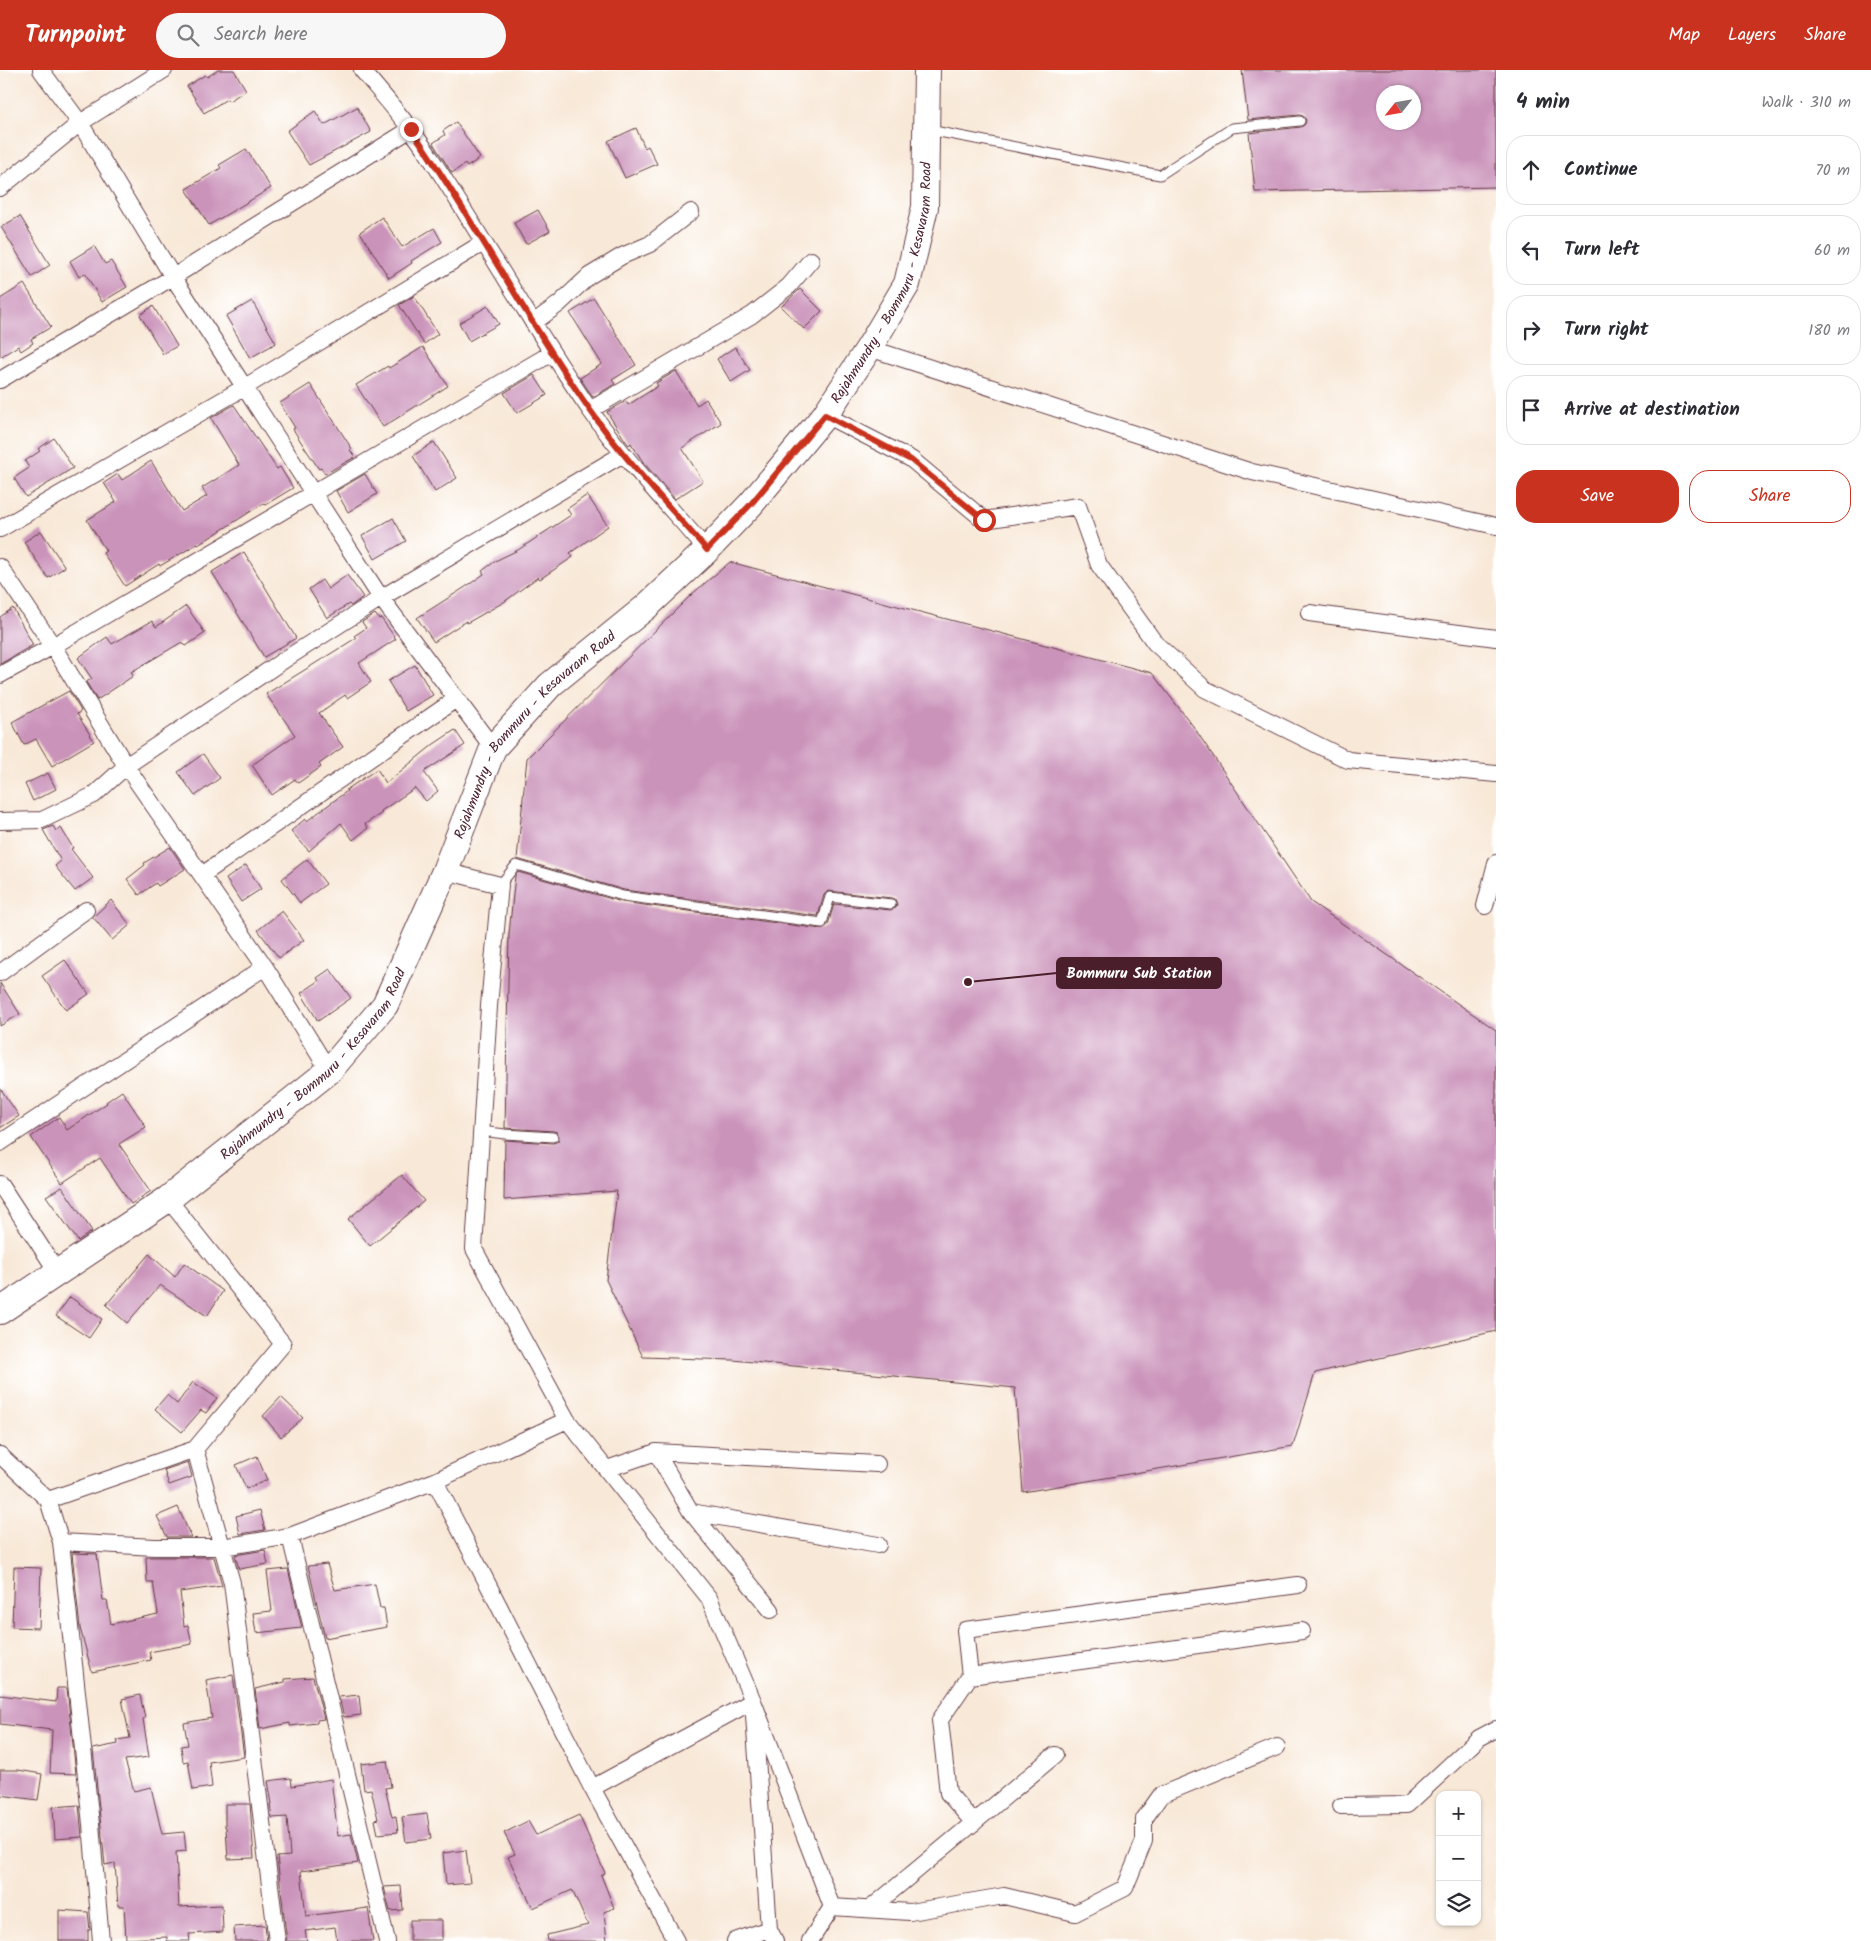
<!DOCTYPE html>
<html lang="en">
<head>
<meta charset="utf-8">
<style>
  :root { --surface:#fff; --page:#f7f7f7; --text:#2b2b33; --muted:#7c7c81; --line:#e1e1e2; --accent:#c8321e }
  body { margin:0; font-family:Kalam,sans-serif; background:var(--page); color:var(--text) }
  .controls { position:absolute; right:15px; bottom:15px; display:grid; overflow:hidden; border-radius:10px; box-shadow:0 1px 4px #0004 }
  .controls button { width:45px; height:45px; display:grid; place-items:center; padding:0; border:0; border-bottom:1px solid var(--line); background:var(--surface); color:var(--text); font:25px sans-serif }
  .compass { position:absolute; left:1376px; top:15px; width:45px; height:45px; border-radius:50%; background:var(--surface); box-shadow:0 1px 4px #0004; rotate:239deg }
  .stop { position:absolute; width:15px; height:15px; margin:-11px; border:4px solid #c8321e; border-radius:50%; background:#fff }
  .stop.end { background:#c8321e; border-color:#fff; box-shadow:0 1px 5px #0008 }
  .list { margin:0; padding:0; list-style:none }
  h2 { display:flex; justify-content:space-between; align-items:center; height:65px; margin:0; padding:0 20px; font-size:21px }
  h2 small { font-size:16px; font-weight:400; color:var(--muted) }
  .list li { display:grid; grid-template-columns:32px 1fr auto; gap:15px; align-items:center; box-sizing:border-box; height:70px; margin:0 10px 10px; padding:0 10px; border:1px solid var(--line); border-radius:20px }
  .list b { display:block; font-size:19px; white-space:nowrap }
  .list em { font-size:16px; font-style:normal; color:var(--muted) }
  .actions { display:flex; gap:10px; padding:15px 20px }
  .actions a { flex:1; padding:11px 0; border:1px solid var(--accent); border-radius:20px; text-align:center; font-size:18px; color:var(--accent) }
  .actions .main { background:var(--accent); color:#fff }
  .icon { flex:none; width:28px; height:28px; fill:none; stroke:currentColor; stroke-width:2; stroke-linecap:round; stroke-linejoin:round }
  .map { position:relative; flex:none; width:1496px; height:1871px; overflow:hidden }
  header { display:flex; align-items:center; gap:30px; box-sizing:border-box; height:70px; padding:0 25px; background:var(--accent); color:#fff }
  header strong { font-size:24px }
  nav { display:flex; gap:28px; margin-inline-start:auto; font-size:18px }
  .search { width:350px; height:45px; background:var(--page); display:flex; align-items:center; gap:12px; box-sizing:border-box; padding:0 18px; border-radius:28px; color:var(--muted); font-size:19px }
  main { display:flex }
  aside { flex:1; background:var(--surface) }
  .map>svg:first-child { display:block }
  .building { fill:#ca93ba; fill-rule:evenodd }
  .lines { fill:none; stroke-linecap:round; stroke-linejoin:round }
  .lane-casing { stroke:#643d45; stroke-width:11 }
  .street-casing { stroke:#643d45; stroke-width:18 }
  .primary-casing { stroke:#643d45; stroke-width:28 }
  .lane { stroke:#fff; stroke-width:9 }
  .street { stroke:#fff; stroke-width:16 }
  .primary { stroke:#fff; stroke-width:26 }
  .route { stroke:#c8321e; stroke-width:6 }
  .labels { text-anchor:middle; stroke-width:4.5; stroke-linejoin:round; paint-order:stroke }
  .street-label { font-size:14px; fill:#4a1f2b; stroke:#fff }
  .leader { fill:none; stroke:#4a1f2b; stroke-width:2 }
  .callout-dot { fill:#4a1f2b; stroke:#fff; stroke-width:2 }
  .callout { fill:#4a1f2b; stroke:#4a1f2b; stroke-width:2 }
  .callout-label { font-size:15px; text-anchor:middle; font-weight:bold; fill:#fff }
</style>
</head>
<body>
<header>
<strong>Turnpoint</strong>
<div class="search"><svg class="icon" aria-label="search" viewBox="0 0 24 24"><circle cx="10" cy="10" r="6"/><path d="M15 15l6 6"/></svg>Search here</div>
<nav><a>Map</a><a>Layers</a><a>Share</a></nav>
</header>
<main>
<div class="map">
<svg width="1496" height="1871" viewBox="0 0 1496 1871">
  <rect width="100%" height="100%" fill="#fff"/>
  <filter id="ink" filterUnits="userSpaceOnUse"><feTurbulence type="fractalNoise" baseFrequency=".02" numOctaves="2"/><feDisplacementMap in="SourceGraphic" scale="10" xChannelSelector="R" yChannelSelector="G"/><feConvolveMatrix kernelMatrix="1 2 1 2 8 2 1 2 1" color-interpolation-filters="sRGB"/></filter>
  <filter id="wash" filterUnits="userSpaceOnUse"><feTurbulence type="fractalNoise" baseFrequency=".0096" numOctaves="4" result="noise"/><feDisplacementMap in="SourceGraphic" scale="20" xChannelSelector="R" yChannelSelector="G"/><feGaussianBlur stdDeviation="1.12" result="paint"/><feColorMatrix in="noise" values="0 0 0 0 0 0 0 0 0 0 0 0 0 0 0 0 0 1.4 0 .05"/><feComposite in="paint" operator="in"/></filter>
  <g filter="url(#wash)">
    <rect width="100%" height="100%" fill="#f8e8d7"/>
    <g id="blocks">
      <path class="building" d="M218 0H234L246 20 229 31 227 29 204 43 187 16 205 5 207 7Z
        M1242 0H1496V117L1255 122 1249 63 1301 57 1305 54 1306 50 1303 46 1299 45 1248 50ZM1384 22H1414V52H1384Z
        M357 37 371 62 309 95 287 61 315 41 324 55Z
        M456 52 480 88 467 97 465 94 452 103 433 73 445 65 443 61Z
        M636 58 645 78 648 76 657 94 625 108 608 71Z
        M246 79 271 118 209 155 186 119 221 98 219 95Z
        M538 140 550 161 526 174 514 153Z
        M20 146 50 195 32 207 1 157Z
        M382 147 402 177 434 158 442 172 411 191 412 193 389 208 360 162Z
        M94 176 105 194 111 191 127 217 102 232 85 203 79 207 70 191Z
        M24 214 51 257 31 269 33 273 21 281 18 276 0 287V229Z
        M800 219 822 241 804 259 781 237Z
        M414 226 438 264 424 274 399 235Z
        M594 228 636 295 612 310 615 314 593 327 580 308 602 294 570 243Z
        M252 231 276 273 250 288 226 246Z
        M153 236 177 276 163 284 140 245Z
        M488 236 499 254 469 271 459 253Z
        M423 277 448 316 383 357 356 315 388 296 389 298Z
        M735 277 750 300 731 312 717 289Z
        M676 301 697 335 706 329 721 353 682 378 703 411 675 429 643 392 631 373 629 375 625 370 607 342 626 331 628 335 658 316 656 313Z
        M534 305 547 325 517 343 504 323Z
        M310 314 352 379 350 380 355 387 325 404 321 398 319 399 303 375 293 359 295 358 280 333Z
        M234 335 277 399 280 397 293 418 265 435 264 433 198 475 197 474 160 496 159 494 125 516 103 483 106 481 87 450 116 432 104 413 118 404 122 410 151 391 182 441 207 426 202 418 239 395 211 348Z
        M54 368 73 398 26 427 14 408 29 398 25 391 40 381 38 379Z
        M434 372 457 408 435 422 413 386Z
        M365 404 377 424 348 442 336 421Z
        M587 425 608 456 570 483 573 487 540 509 538 507 504 532 467 553 466 551 434 572 417 548 467 516 484 504 482 501 497 490 518 480 571 445 567 439Z
        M393 448 406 471 375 489 362 466Z
        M41 461 65 497 48 508 24 472Z
        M244 482 296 568 264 587 212 502Z
        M730 492 1152 603 1193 656 1311 832 1496 960V1261L1315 1303 1293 1376 1023 1422 1015 1318 733 1290 643 1287 606 1210 617 1121 504 1130 505 1070 553 1073 558 1071 559 1067 557 1062 553 1061 505 1058 509 864 515 806 518 802 622 832 821 859 828 855 834 834 890 840 896 838 897 834 895 829 892 828 828 821 824 825 818 846 624 820 517 789 527 688 692 524Z
        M347 505 363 527 351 536 349 534 327 548 309 519 322 510 328 519Z
        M186 536 205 563 186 576 182 572 131 602 133 606 97 630 86 612 92 609 78 588 107 567 112 574 152 551 156 557Z
        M13 538 33 575 0 594V547Z
        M375 544 379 549 381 548 396 569 359 593 371 612 347 628 345 625 319 643 343 677 319 694 321 697 298 713 295 709 272 725 252 695 295 665 266 624 356 568 354 566 366 558 362 552Z
        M415 595 433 625 406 641 388 611Z
        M69 621 81 641 77 644 94 671 52 696 36 669 24 675 12 652Z
        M455 660 465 675 424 702 438 721 426 731 415 718 381 741 382 743 365 754 368 758 353 770 341 753 309 781 291 761 305 749 307 751 347 721 346 720 377 699 386 713 434 674Z
        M203 684 220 708 195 726 178 702Z
        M48 703 56 719 33 731 25 714Z
        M53 756 56 761 61 758 73 778 71 779 93 808 75 821 55 796 61 791 43 760Z
        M170 777 185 799 158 816 156 813 139 825 127 809 145 795 144 793Z
        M307 789 326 814 300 833 282 809Z
        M246 795 261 819 241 832 226 809Z
        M111 830 130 855 112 870 93 847Z
        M282 841 304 870 279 888 258 860Z
        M65 890 89 924 66 940 42 906Z
        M330 899 351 928 318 951 301 923 319 911 317 908Z
        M0 913 20 944 0 956Z
        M0 1018 19 1046 0 1058Z
        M122 1021 146 1057 119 1074 151 1121 131 1134 100 1088 62 1113 31 1067 59 1047 67 1060 107 1033 106 1032Z
        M402 1105 424 1131 370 1176 348 1149Z
        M62 1117 92 1161 78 1171 46 1126Z
        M149 1184 175 1207 184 1193 223 1221 207 1246 160 1215 127 1253 106 1235Z
        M70 1227 102 1249 89 1268 56 1246Z
        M193 1312 217 1328 206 1343 201 1340 182 1362 155 1339 167 1325 177 1334Z
        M281 1327 303 1348 281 1367 263 1346Z
        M257 1386 267 1410 246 1419 236 1395Z
        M188 1392 192 1407 169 1415 164 1400Z
        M178 1437 191 1467H167L157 1446Z
        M260 1440 265 1460 240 1464 236 1446Z
        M265 1480 268 1494 239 1499 235 1485Z
        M72 1483 97 1484 103 1530H107L111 1554 158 1544 153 1512H147L146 1487H214L222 1516 180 1522 184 1556 188 1555 192 1574 149 1582 151 1590 92 1602 80 1558Z
        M327 1494 335 1520 375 1514 380 1538H384L387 1557 325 1568 308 1496Z
        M14 1497 41 1498 39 1558 12 1557Z
        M288 1499 302 1558 256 1563 253 1543 272 1541 267 1501Z
        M233 1605 244 1687 209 1692 212 1717 193 1720 188 1691 183 1692 181 1676 188 1675 184 1653 212 1648 206 1610Z
        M313 1607 324 1649 317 1650V1653L290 1656V1653L260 1659 255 1619 285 1612V1609Z
        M57 1618H67L76 1704 50 1703 52 1660 0 1654V1625L56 1632Z
        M140 1625 145 1648 143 1649 149 1687 125 1690 134 1721 151 1717 162 1764 184 1762 186 1781 176 1782 179 1837 222 1835 223 1862 189 1864 190 1871H167V1867L126 1869 124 1836H118L115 1793 105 1795 93 1679 118 1674 117 1670 130 1668 122 1629Z
        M359 1625 361 1645 344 1647 339 1627Z
        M387 1691 391 1717 385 1718 392 1747 396 1746 398 1762 378 1764 375 1750 378 1749 371 1719 364 1720 361 1694Z
        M0 1700H18L42 1704 38 1730 0 1725Z
        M291 1708 292 1716 331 1709 338 1766 351 1764 358 1793 301 1801 306 1846 368 1838 373 1871H337L335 1857 305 1861 307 1871H287L277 1787 290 1786 287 1747 272 1748 270 1734H272L268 1711Z
        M225 1734H250L254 1788 228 1789 226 1757H225Z
        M79 1735 82 1767 55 1769 53 1737Z
        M427 1744 431 1769 406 1772 402 1747Z
        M579 1745 605 1803 601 1805 614 1838 604 1842 607 1871H548L547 1865 588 1855 572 1820 533 1838 508 1787 515 1784 504 1763 528 1751 536 1765Z
        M466 1780 470 1813 446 1815 443 1783Z
        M401 1816 403 1840 390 1841 384 1817Z
        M59 1840 88 1842 90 1860H88V1871H59Z
        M410 1850H442V1870H410Z
        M265 1855 267 1871H235L234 1857Z"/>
    </g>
  </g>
  <g filter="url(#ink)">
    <use href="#blocks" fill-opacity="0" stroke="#643d45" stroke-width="1"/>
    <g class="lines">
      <defs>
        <path id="lane" d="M929 60 1160 105 1232 58 1300 51
          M500 815 516 795 623 826 822 853 830 827 891 834
          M481 1061 505 1064 553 1067"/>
        <path id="street" d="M41 0 80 53 173 207 381 528 493 678
          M362 0C386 29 412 58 432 90 486 173 534 259 590 340 625 390 667 434 707 480
          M0 118 80 53 164 0
          M533 253 559 234 589 206 622 186 650 174 691 142
          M869 278 1252 402 1496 456
          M0 310 173 207 411 59
          M590 340 752 245 789 216 811 190
          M825 345 911 389 984 450 1078 436 1099 495 1155 573 1205 619 1348 690 1496 704
          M0 459 245 317 483 173
          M0 497 53 576 126 696 265 897 329 1001
          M1309 543 1496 568
          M0 605 53 576 552 283
          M0 751 42 750 94 725 126 696 287 588 381 528 623 384
          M445 801 500 815 489 936 474 1179 567 1350 709 1528 753 1631 832 1837 910 1842 1004 1826 1075 1843 1125 1818 1144 1771V1749L1161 1725 1277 1677
          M202 805 456 629
          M1485 836 1496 793
          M0 903 86 840
          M0 1073 265 897
          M0 1114 58 1203
          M195 1379 232 1513 277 1871
          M656 1382 691 1442 771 1540
          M0 1385 48 1430 61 1472 91 1754 101 1871
          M607 1399 656 1382 877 1394
          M435 1411 592 1718 676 1871
          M48 1430 195 1379 283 1274 168 1129
          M691 1442 878 1475
          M61 1472 155 1477H222L290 1466
          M970 1606 965 1560 1298 1515
          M592 1718 753 1631 769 1859 775 1871
          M1341 1736 1407 1735 1479 1668 1496 1659
          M974 1753 948 1723 940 1650 970 1606 1302 1561
          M870 1839 1055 1685
          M387 1871 290 1466 435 1411 567 1350
          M735 1871 769 1859
          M810 1871 832 1837"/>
        <g id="primary">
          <path id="s1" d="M0 1241 168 1129 329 1001 385 935 445 801 493 678 550 615 646 537 707 480 751 434 825 345 869 278 907 214 925 137 927 0"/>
        </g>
      </defs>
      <use href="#lane" class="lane-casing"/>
      <use href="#street" class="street-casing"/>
      <use href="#primary" class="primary-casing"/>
      <use href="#lane" class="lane"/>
      <use href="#street" class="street"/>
      <use href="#primary" class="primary"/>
    </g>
  </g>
  <g class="lines" filter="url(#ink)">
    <path class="route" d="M411 59C474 150 526 249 590 340 625 390 667 434 707 480L751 434 825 345 911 390 984 450"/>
  </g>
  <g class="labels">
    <g class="street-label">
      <text dy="5" stroke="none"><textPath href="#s1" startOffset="1392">Rajahmundry - Bommuru - Kesavaram Road</textPath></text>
      <text dy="5" stroke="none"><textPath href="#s1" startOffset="808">Rajahmundry - Bommuru - Kesavaram Road</textPath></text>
      <text dy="5" stroke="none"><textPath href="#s1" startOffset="402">Rajahmundry - Bommuru - Kesavaram Road</textPath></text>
    </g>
  </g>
  <path class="leader" d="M968 912L1057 903"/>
  <circle class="callout-dot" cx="968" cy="912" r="5"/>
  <rect class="callout" x="1057" y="888" width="164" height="30" rx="5"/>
  <g class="callout-label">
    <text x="1139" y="908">Bommuru Sub Station</text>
  </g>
</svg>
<div class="controls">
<button>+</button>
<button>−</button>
<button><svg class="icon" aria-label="layers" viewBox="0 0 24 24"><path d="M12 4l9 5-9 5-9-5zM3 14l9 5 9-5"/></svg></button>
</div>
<svg class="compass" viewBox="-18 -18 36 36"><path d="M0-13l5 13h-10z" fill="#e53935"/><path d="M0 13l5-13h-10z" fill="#7c7c81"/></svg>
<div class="stop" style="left:984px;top:450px"></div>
<div class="stop end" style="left:411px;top:59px"></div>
</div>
<aside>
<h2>4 min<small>Walk · 310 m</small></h2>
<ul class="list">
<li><svg class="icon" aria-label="ahead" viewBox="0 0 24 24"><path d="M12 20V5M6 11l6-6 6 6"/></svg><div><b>Continue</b></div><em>70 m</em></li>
<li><svg class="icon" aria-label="left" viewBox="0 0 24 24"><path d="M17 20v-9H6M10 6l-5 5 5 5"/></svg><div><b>Turn left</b></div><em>60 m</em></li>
<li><svg class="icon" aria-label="right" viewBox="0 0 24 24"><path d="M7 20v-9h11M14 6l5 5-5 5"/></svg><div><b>Turn right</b></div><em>180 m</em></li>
<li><svg class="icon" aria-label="arrive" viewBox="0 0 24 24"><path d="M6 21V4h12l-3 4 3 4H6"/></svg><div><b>Arrive at destination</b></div></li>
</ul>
<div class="actions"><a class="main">Save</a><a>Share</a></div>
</aside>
</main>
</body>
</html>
